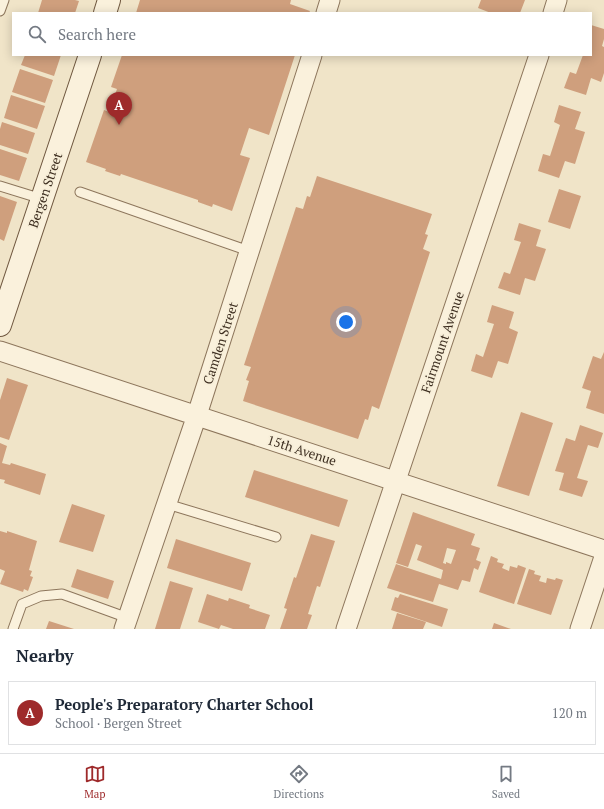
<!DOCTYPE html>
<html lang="en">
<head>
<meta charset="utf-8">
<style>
  :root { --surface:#fff; --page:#f2f2f3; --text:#1f2937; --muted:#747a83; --line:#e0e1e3; --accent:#9e2a2b }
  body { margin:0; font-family:"PT Serif",serif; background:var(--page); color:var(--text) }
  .you { position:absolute; left:346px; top:322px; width:14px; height:14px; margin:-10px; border:3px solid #fff; border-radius:50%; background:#1a73e8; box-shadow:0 0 0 6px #1a73e833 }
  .badge { display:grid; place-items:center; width:26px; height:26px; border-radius:50%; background:var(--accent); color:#fff; font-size:13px; font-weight:700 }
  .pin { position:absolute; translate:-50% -33px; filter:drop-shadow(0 1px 2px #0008) }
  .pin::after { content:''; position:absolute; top:21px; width:14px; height:12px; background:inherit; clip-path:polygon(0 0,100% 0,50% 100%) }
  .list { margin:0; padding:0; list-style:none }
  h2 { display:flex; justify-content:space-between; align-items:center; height:52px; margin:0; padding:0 16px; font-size:17px }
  h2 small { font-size:13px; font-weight:400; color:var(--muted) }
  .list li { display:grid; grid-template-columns:26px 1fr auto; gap:12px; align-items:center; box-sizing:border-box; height:64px; margin:0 8px 8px; padding:0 8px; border:1px solid var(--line); border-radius:0px }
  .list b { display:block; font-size:15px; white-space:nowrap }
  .list p { margin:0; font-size:13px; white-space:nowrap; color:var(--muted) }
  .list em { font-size:13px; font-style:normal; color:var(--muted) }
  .icon { flex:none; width:22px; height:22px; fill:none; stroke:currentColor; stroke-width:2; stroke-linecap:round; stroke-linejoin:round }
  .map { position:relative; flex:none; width:604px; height:629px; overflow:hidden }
  .search { position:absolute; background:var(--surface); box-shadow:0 2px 10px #0003; left:12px; right:12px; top:12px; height:44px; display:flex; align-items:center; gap:10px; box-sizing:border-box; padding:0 14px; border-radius:0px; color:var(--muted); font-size:15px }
  .sheet { height:124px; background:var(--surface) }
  nav { display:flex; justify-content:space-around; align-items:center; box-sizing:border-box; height:56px; border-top:1px solid var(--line); background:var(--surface); font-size:11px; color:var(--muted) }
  nav a { display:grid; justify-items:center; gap:2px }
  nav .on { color:var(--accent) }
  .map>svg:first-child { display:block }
  .building { fill:#cf9f7d; fill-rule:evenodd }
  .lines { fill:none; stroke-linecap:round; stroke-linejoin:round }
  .service-casing { stroke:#8d765c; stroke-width:11 }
  .minor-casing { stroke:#8d765c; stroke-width:21 }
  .secondary-casing { stroke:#6f573f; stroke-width:24 }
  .service { stroke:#faf1dc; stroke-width:9 }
  .minor { stroke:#faf1dc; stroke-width:19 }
  .secondary { stroke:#faf1dc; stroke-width:22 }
  .labels { text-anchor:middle; stroke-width:3.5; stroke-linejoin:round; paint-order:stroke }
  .street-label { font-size:13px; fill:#3d2e20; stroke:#f7eed8 }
</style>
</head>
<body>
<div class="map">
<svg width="604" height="629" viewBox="0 0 604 629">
  <rect width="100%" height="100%" fill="#f0e4c8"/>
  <path class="building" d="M42 0H75L79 1 75 13H38Z
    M140 0H291L290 4 310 11 309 13H136Z
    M481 0H525L520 13H491L478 8Z
    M591 25 604 29V39L602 46 604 47V73L601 82 591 78 586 95 564 88 570 72 576 74 583 55H591Z
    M25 55H61L54 76 21 65Z
    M122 55H295L269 135 249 128 240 155 250 158 232 211 213 204 212 207 198 202V200L121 174 120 176 105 171 106 169 86 162 104 110 109 112 117 89 111 87Z
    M20 69 53 80 45 103 12 92Z
    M11 95 45 106 37 129 4 118Z
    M559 105 581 112 575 129 585 132 575 164 565 161 559 178 538 171 543 154 550 156 560 125 554 122Z
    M2 122 35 133 28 154 0 145V129Z
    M0 149 27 158 19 181 0 175Z
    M317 176 432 214 425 234 428 235 423 249 430 252 379 409 372 406 368 420 365 419 358 439 243 401 249 381 246 380 251 367 244 365 296 207 303 209 307 196 310 197Z
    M559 189 581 196 570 229 548 222Z
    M0 196 17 202 4 241 0 239Z
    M519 223 541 230 536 246 546 249 535 281 525 278 520 295 498 288 504 272 510 274 521 242 514 240Z
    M492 305 514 312 509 328 518 332 508 364 498 361 492 378 471 371 476 354 483 357 494 324 487 322Z
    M604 352V414L586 408 591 391 582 388 593 356 601 359Z
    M7 378 28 385 9 440 0 437V400Z
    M521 412 553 423 529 496 497 486Z
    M580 425 603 433 598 448 588 445 577 478 588 481 582 497 559 490 564 473 555 471 566 438 575 441Z
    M0 443 7 446 2 463 10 465 11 463 46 474 40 495 4 483 5 480 0 479Z
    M254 470 348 500 339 527 245 497Z
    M72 504 105 515 93 552 59 542Z
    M413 512 475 534 471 545 480 548 476 560 481 562 478 570 474 568 470 582 462 580 458 590 439 584 433 602 387 588 396 564 441 579 443 570 417 560 422 546 416 544 408 567 396 563ZM447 548 456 550 451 564 446 562V564L443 563Z
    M0 531 7 533V531L37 541 29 570 32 571 30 576 33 577 28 591 24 589 23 592 0 584 5 571 0 569Z
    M311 534 335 541 320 587 317 586 308 614 312 615 307 629H280L287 609 284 608 294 577 296 578Z
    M176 539 251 563 242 591 167 568Z
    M491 556 498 559 497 562 504 564 502 568 509 571 510 566 517 568 518 565 526 568 514 604 479 592Z
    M77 569 114 581 108 599 71 587Z
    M529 569 535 571 534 574 541 576 539 581 546 583 547 578 555 580 556 578 563 580 551 615 517 604Z
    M170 581 193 588 180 629H155Z
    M207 594 228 601 229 598 250 605 249 608 270 615 265 629H233L221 625 219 629 198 622Z
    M400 594 448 609 442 627 391 610 395 597 398 598Z
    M397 613 426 622 423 629H392Z
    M49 621 74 629H46Z
    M494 623 511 629H492Z"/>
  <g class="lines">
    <defs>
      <path id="service" d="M0 11 4 0
        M0 186 42 199
        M80 192 249 251
        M167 504 276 537
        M13 629 22 604 41 596 62 594 128 618"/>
      <path id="minor" d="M326 13 330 0
        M553 13 557 0
        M0 351 604 550
        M124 629 197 415 312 55
        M346 629 539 55
        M580 629 604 557"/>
      <path id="secondary" d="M105 13 109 0
        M0 325 90 55"/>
    </defs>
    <use href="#service" class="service-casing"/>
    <use href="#minor" class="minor-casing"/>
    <use href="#secondary" class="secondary-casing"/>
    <use href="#service" class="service"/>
    <use href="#minor" class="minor"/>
    <use href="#secondary" class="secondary"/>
  </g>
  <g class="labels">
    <g class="street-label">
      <text transform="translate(45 190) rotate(-71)" y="5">Bergen Street</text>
      <text transform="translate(442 342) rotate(-71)" y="5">Fairmount Avenue</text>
      <text transform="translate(220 343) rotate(-72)" y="5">Camden Street</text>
      <text transform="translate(302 450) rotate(18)" y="5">15th Avenue</text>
    </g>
  </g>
</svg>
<div class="you"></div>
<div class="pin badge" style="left:119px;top:125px">A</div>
<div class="search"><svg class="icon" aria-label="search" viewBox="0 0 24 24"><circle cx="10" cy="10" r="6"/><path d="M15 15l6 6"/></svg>Search here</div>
</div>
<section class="sheet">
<h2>Nearby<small></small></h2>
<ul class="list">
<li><span class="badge">A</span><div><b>People's Preparatory Charter School</b><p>School · Bergen Street</p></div><em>120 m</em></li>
</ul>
</section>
<nav>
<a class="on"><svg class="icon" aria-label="map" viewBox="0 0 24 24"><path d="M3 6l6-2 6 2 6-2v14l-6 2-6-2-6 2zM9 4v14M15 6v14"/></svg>Map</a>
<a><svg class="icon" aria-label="directions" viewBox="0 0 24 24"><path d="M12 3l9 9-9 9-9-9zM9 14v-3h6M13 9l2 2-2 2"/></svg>Directions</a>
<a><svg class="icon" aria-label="saved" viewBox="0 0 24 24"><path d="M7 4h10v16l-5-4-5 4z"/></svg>Saved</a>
</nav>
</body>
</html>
